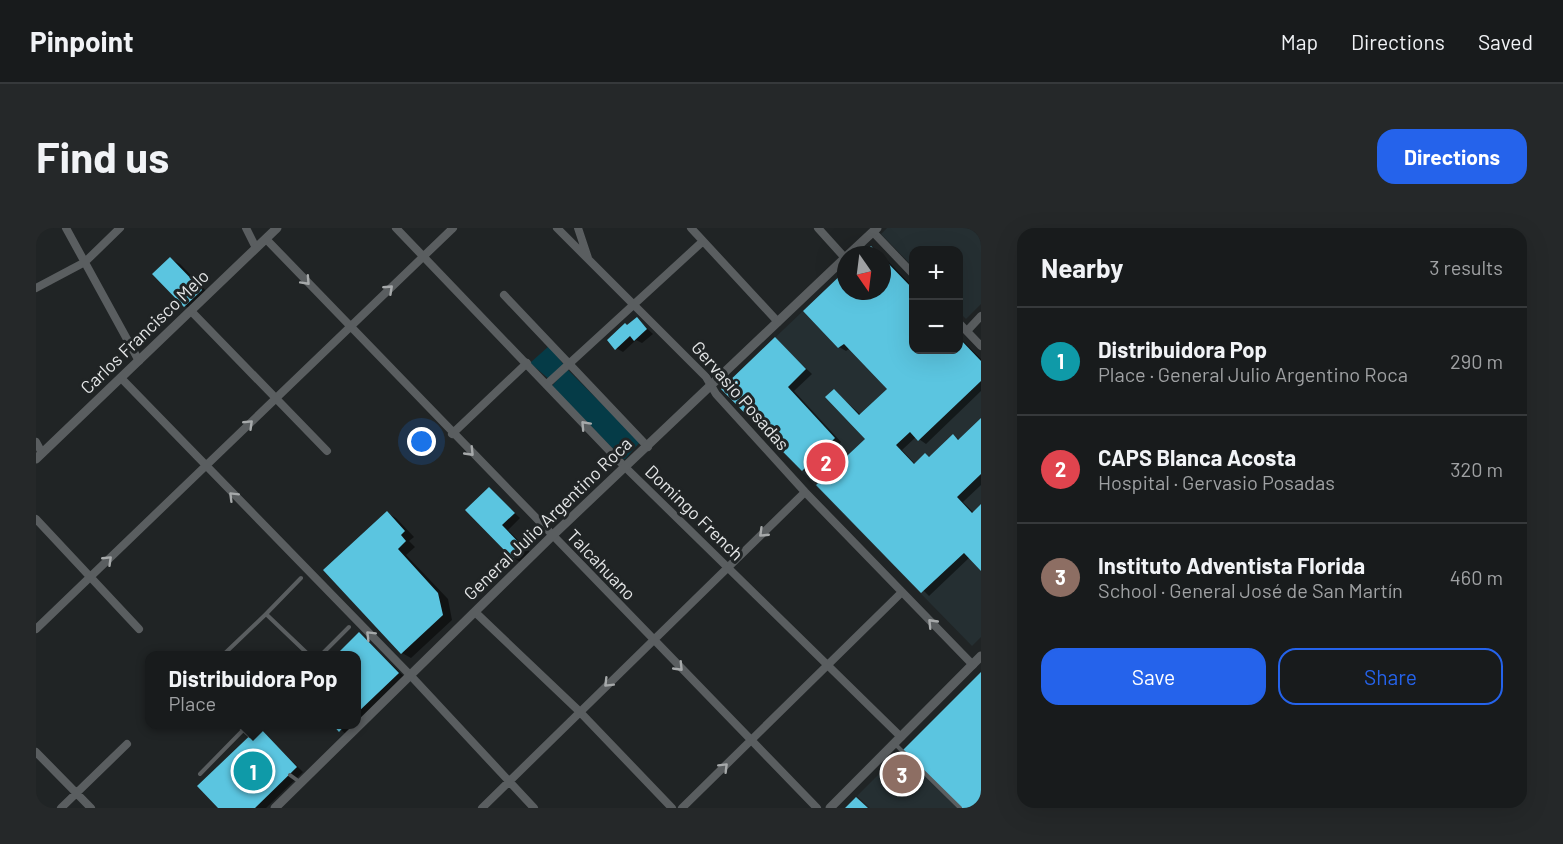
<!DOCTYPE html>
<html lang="en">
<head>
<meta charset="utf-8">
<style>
  :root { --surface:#181b1c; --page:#252829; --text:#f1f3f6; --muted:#9fa1a3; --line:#36393b; --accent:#2563eb }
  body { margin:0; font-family:Barlow,sans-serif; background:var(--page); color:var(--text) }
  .controls { position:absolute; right:18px; top:18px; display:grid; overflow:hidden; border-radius:12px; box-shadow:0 6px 24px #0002 }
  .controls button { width:54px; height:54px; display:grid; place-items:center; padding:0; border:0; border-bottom:2px solid var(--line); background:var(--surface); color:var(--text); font:30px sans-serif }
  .compass { position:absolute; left:801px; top:18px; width:54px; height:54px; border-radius:50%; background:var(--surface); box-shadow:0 6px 24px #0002; rotate:166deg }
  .you { position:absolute; left:386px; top:214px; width:21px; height:21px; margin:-15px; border:4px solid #fff; border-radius:50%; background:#1a73e8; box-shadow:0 0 0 9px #1a73e833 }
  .badge { display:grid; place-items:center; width:39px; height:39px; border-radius:50%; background:var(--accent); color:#fff; font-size:20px; font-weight:700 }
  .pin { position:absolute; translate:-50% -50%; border:3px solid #fff; box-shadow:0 2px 6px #0006 }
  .popup { position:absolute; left:109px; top:423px; width:216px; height:78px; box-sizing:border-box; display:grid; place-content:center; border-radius:12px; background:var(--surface); filter:drop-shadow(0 2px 4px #0005); font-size:20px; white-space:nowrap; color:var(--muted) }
  .popup b { font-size:22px; color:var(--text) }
  .popup::after { content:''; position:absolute; left:50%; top:100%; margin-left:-12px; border:12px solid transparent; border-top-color:var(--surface) }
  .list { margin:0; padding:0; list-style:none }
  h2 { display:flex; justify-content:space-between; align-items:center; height:78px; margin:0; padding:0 24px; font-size:26px }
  h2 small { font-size:20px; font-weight:400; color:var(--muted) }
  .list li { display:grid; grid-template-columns:39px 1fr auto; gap:18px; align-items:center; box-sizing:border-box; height:108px; padding:0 24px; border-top:2px solid var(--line) }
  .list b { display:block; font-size:22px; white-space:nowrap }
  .list p { margin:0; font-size:20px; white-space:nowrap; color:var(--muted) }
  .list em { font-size:20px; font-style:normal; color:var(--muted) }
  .actions { display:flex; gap:12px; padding:18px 24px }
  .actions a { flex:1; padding:14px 0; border:2px solid var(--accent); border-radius:18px; text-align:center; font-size:21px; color:var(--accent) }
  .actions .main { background:var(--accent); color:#fff }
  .map { position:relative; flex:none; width:945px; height:580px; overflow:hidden; border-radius:18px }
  header { display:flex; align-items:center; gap:36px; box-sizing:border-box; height:84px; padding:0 30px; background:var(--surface); border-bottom:2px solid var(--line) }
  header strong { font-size:28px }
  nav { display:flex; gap:33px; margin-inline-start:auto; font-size:21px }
  .intro { display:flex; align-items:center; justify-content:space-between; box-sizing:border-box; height:144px; padding:0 36px }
  h1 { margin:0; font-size:42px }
  .button { padding:15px 27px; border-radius:18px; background:var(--accent); color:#fff; font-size:21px; font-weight:700 }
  main { display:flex; gap:36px; padding:0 36px }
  aside { flex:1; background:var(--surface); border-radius:18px; box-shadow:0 6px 24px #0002 }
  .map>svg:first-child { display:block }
  .built { fill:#252f32 }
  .green { fill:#053b47 }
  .shadow { fill:#0007 }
  .building { fill:#5bc5e0 }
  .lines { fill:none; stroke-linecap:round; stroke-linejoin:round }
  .service { stroke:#5a5e60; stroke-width:4 }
  .minor { stroke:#5a5e60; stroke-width:8 }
  .tertiary { stroke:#5a5e60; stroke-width:9 }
  .oneway { stroke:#a6a9aa }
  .labels { text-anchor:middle; stroke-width:6; stroke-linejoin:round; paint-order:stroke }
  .street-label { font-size:18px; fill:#e4e6e7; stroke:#202425 }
</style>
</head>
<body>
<header>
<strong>Pinpoint</strong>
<nav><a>Map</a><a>Directions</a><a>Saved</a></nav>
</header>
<div class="intro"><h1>Find us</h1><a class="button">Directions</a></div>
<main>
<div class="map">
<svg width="945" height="580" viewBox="0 0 945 580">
  <rect width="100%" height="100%" fill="#202425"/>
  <path class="built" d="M851 0H945V76L930 91 923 84 922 22H878L877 39 845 6Z
    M810 42V63H846L878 122H922L923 109 945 133V409L936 418 685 161Z
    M865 524 923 580H834L821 568Z"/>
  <path class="green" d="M513 118 528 137 513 151 494 135Z
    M531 141 604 214 589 231H587L516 158Z"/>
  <path class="shadow" d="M846 27 878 60V122H922V108L945 131V163L890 216 880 209 866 222 879 236 889 227 894 229 917 208 924 212 945 192V257L927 274 938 285 945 278V340L934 329 893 368 782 257 831 211 798 163 825 187 853 161 814 120 810 123 803 119 769 83 810 44V63H846Z
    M134 31 144 36 175 68 159 83 149 78 118 46Z
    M601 91 617 106 606 115 600 112 587 124 580 120 592 98Z
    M739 111 776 146 758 163 805 214 774 246 767 242Z
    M453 261 484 290 472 302 494 324 484 334 478 330Z
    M351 285 360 290 378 309 373 313 379 319 370 327 412 371 416 392 375 430 366 425Z
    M323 406 369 449 311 507 298 496H320Z
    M223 501 267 544 230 580H184Z"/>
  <path class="building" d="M835 18 844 27H826Z
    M134 29 166 62 148 79 116 46Z
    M846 29 878 62V122H922V109L945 133V153L882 213 874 204 860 217 878 236 889 225 893 229 917 206 922 212 945 190V246L921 269 936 285 945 276V343L928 325 885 365 780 257 829 211 789 169 798 161 823 187 851 161 808 116 802 120 767 83 810 42V63H846Z
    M601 89 611 101 598 113 594 108 579 122 571 112 589 95 591 97Z
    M739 109 770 141 752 159 799 210 766 243 685 161Z
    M453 259 479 285 466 297 488 320 477 331 429 282Z
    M351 283 369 303 365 307 370 313 362 321 402 365 407 387 365 426 287 342Z
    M323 404 363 445 320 486V428H299Z
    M945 444V580H926L867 522Z
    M296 496H310L303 504Z
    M223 499 261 539 219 580H182L161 558Z
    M820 569 832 580H809Z"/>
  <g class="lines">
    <path class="service" d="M230 386 265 350
      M186 428 230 386 274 428
      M284 428 313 399
      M201 496 214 508
      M859 516 924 580
      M164 546 213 496
      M254 547 265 555"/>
    <path class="minor" d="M30 0 103 133
      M210 0 220 20
      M360 0 589 239 865 509
      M521 0 670 149 680 166 769 264 937 437
      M542 0 552 30
      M655 0 742 94
      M782 0 809 30
      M837 4 878 47
      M230 11 781 580
      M0 60 49 34 84 0
      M468 67 612 219
      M155 83 291 223
      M922 94 945 118
      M931 103 945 88
      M85 150 375 448 498 580
      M511 156 666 14
      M416 206 491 135
      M0 214 6 225
      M0 291 103 401
      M439 384 543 483 636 580
      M0 401 417 0
      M0 524 55 580
      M25 580 91 516
      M446 580 769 264
      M646 580 866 364"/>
    <path class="tertiary" d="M812 27 841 0
      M0 231 241 0
      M239 580 516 308 810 29
      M794 580 945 428"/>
  </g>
  <defs><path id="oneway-chevron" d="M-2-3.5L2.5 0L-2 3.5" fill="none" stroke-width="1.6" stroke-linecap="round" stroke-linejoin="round" transform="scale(1.5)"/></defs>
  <g class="oneway">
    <use href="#oneway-chevron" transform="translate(270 53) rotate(47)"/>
    <use href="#oneway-chevron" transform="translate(353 61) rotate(-43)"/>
    <use href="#oneway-chevron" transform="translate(213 196) rotate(-44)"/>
    <use href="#oneway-chevron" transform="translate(549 197) rotate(-133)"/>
    <use href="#oneway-chevron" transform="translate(434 224) rotate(46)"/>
    <use href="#oneway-chevron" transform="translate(197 268) rotate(-135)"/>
    <use href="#oneway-chevron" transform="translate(727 305) rotate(136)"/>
    <use href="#oneway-chevron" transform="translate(72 332) rotate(-44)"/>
    <use href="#oneway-chevron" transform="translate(896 395) rotate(-134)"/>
    <use href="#oneway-chevron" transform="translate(334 407) rotate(-135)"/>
    <use href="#oneway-chevron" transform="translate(643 439) rotate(46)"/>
    <use href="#oneway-chevron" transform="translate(572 455) rotate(135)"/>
    <use href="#oneway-chevron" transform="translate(688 539) rotate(-45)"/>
  </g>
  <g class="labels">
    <g class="street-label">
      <text transform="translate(109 104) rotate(-44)" y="6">Carlos Francisco Melo</text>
      <text transform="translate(704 168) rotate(49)" y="6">Gervasio Posadas</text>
      <text transform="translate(658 285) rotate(44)" y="6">Domingo French</text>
      <text transform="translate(512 291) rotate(-44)" y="6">General Julio Argentino Roca</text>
      <text transform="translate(565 337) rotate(46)" y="6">Talcahuano</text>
    </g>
  </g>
</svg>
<div class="controls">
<button>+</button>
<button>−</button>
</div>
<svg class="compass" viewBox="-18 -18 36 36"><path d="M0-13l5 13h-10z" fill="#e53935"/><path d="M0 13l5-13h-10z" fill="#9fa1a3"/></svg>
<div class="you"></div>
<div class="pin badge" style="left:217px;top:543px;background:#0f9aa8">1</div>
<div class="popup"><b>Distribuidora Pop</b>Place</div>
<div class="pin badge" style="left:790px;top:234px;background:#e0444e">2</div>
<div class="pin badge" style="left:866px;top:546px;background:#8d6e63">3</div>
</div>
<aside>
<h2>Nearby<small>3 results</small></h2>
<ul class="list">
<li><span class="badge" style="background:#0f9aa8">1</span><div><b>Distribuidora Pop</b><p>Place · General Julio Argentino Roca</p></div><em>290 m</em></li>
<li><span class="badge" style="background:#e0444e">2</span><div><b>CAPS Blanca Acosta</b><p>Hospital · Gervasio Posadas</p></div><em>320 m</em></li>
<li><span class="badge" style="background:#8d6e63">3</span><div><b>Instituto Adventista Florida</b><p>School · General José de San Martín</p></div><em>460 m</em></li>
</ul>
<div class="actions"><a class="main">Save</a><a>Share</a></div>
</aside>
</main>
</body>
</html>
